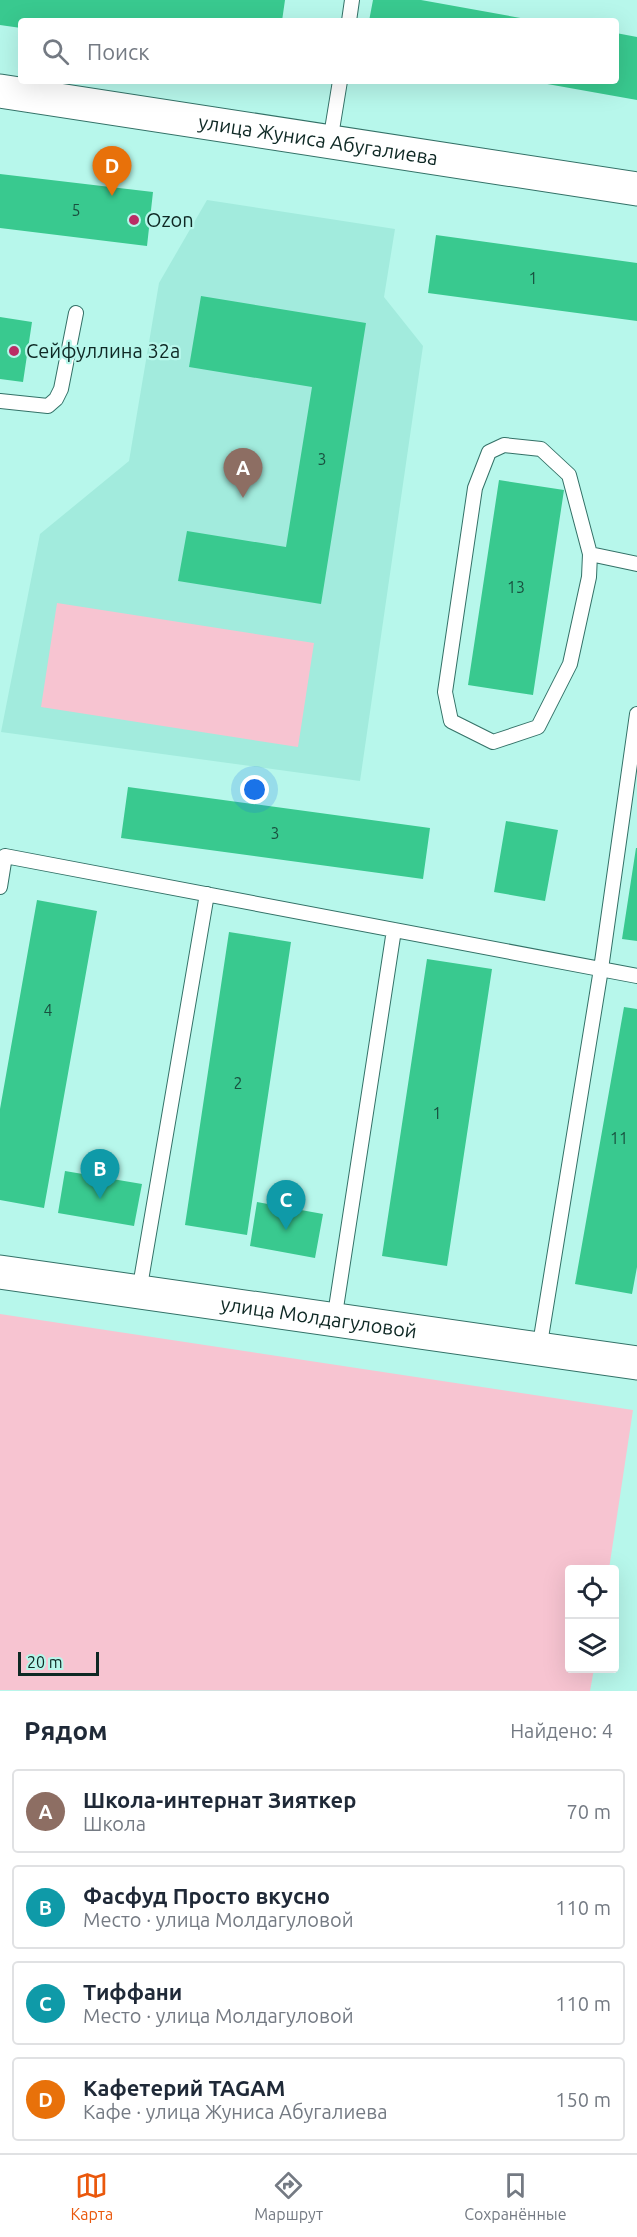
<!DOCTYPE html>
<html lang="ru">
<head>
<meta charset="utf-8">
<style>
  :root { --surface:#fff; --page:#f6f6f7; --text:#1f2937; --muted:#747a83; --line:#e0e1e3; --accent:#ea580c }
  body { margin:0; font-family:Ubuntu,sans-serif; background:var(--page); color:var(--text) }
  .controls { position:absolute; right:18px; bottom:18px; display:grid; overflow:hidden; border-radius:6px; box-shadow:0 6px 24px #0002 }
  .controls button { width:54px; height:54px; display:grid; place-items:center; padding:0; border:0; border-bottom:2px solid var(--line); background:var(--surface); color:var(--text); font:30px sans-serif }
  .scale { position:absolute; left:18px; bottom:15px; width:81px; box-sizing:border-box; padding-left:6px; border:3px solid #0e2824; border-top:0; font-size:16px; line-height:21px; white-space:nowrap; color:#0e2824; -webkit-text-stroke:4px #b7f7eb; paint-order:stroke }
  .you { position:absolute; left:255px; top:790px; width:21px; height:21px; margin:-15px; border:4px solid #fff; border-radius:50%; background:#1a73e8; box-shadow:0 0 0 9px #1a73e833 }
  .badge { display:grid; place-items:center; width:39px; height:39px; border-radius:50%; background:var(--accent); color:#fff; font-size:20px; font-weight:700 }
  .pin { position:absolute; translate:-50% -50px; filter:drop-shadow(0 2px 3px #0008) }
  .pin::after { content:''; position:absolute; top:32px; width:21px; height:18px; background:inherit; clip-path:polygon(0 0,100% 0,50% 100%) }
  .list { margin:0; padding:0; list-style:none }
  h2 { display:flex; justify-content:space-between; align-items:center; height:78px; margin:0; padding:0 24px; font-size:26px }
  h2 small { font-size:20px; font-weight:400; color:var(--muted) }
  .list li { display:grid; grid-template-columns:39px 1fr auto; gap:18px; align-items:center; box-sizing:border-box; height:84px; margin:0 12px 12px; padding:0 12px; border:2px solid var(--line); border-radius:6px }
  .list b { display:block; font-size:22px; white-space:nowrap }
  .list p { margin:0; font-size:20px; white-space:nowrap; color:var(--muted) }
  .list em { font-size:20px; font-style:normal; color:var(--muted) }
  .icon { flex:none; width:33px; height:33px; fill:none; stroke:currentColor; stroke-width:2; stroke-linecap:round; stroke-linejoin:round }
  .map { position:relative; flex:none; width:637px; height:1691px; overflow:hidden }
  .search { position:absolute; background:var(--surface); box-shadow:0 6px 24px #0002; left:18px; right:18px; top:18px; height:66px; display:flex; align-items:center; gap:15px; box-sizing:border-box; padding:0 21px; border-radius:6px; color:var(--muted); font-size:22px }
  .sheet { height:462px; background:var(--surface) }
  nav { display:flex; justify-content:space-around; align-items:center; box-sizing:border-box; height:84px; border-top:2px solid var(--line); background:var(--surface); font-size:16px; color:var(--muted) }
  nav a { display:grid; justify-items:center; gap:3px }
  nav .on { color:var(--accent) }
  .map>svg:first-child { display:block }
  .built { fill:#a2ebdd }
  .green { fill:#f7c4d1 }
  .building { fill:#39c98f }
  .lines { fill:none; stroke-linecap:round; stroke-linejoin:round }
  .lane-casing { stroke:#337167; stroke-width:16 }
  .secondary-casing { stroke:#337167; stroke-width:35 }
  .lane { stroke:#fff; stroke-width:14 }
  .secondary { stroke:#fff; stroke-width:33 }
  .poi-dot { fill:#b92d65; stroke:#b7f7eb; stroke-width:2 }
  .labels { text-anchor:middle; stroke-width:4.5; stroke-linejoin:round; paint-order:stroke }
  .number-label { font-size:16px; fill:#19503f }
  .street-label { font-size:20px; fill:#0e2824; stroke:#b7f7eb }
  .poi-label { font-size:20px; fill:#0e2824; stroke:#b7f7eb; text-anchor:start }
</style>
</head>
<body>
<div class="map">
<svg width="637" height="1691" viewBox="0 0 637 1691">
  <rect width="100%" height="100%" fill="#b7f7eb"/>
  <path class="built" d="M207 200 395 229 384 297 423 346 360 781 1 732 40 534 129 461 159 283Z"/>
  <path class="green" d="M57 603 314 643 298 747 41 707Z
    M0 1314 633 1410 609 1569 570 1570V1668L594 1669 590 1691 0 1690Z"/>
  <path class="building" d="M0 0H285L282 21H21V28L0 25Z
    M373 0H421L537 21H369Z
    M616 33 637 37V100L536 82 616 81Z
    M0 174 153 192 147 246 0 228Z
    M436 235 637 263V321L428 293Z
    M201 296 366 323 321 604 178 581 187 531 286 547 312 387 189 367Z
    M0 317 32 322 23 382 0 379Z
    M499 480 564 490 533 695 468 685Z
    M128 787 430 828 423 879 121 838Z
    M506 821 558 830 545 901 494 892Z
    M636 848H637V941L622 939Z
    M37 900 97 911 44 1208 0 1200V1109Z
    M229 932 291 942 247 1235 185 1225Z
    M427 959 492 969 447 1266 382 1256Z
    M624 1007 637 1009V1267L632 1294 575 1284Z
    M65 1171 142 1184 134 1226 58 1213Z
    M257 1202 323 1214 315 1258 250 1246Z"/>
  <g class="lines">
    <defs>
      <path id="lane" d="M349 21 352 0
        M330 142 340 81
        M0 401 48 406 56 399 61 389 76 313
        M590 554 589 577 570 664 538 727 493 742 451 721 445 692 475 488 489 452 504 445 541 449 569 475 590 554 637 564
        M0 887 5 856 637 976
        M139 1292 207 894
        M334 1321 394 930
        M539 1350 601 969 637 714"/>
      <g id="secondary">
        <path id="s1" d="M0 91 637 189"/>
        <path id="s2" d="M0 1272 637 1363"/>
      </g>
    </defs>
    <use href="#lane" class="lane-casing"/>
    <use href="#secondary" class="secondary-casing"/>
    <use href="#lane" class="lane"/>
    <use href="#secondary" class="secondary"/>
  </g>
  <g class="poi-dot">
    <circle cx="134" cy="220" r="6"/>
    <circle cx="14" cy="351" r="6"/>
  </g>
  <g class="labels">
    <g class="number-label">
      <text x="76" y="216">5</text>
      <text x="533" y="284">1</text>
      <text x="322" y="465">3</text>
      <text x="516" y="593">13</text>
      <text x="275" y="839">3</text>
      <text x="48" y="1016">4</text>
      <text x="238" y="1089">2</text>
      <text x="437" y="1119">1</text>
      <text x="619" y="1144">11</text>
    </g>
    <g class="street-label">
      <text dy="7" stroke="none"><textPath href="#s1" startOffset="322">улица Жуниса Абугалиева</textPath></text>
      <text dy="7" stroke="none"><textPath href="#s2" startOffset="322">улица Молдагуловой</textPath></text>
    </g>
    <g class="poi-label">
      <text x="146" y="227">Ozon</text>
      <text x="26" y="358">Сейфуллина 32а</text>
    </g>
  </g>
</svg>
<div class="controls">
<button><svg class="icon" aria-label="locate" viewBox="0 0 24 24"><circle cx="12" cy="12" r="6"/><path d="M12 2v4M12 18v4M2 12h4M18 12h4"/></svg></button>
<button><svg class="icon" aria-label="layers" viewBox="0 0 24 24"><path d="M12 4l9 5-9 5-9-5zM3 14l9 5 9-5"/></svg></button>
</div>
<div class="scale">20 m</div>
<div class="you"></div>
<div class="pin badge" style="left:243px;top:498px;background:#8d6e63">A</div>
<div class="pin badge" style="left:100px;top:1199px;background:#0f9aa8">B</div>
<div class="pin badge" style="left:286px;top:1230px;background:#0f9aa8">C</div>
<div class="pin badge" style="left:112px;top:196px;background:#e8710a">D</div>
<div class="search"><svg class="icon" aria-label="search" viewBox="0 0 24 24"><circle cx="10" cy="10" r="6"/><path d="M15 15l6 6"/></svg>Поиск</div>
</div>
<section class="sheet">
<h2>Рядом<small>Найдено: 4</small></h2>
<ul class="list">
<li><span class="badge" style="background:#8d6e63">A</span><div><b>Школа-интернат Зияткер</b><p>Школа</p></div><em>70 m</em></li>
<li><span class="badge" style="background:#0f9aa8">B</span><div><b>Фасфуд Просто вкусно</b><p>Место · улица Молдагуловой</p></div><em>110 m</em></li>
<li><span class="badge" style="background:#0f9aa8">C</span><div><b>Тиффани</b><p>Место · улица Молдагуловой</p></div><em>110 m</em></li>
<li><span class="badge" style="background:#e8710a">D</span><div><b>Кафетерий TAGAM</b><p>Кафе · улица Жуниса Абугалиева</p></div><em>150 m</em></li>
</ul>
</section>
<nav>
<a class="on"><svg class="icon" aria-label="map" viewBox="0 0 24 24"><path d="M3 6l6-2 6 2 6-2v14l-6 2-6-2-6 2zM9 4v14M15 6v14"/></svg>Карта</a>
<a><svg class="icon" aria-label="directions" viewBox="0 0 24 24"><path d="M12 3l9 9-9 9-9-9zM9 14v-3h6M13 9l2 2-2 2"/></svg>Маршрут</a>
<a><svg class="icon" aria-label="saved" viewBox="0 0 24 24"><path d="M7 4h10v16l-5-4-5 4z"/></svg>Сохранённые</a>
</nav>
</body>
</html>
